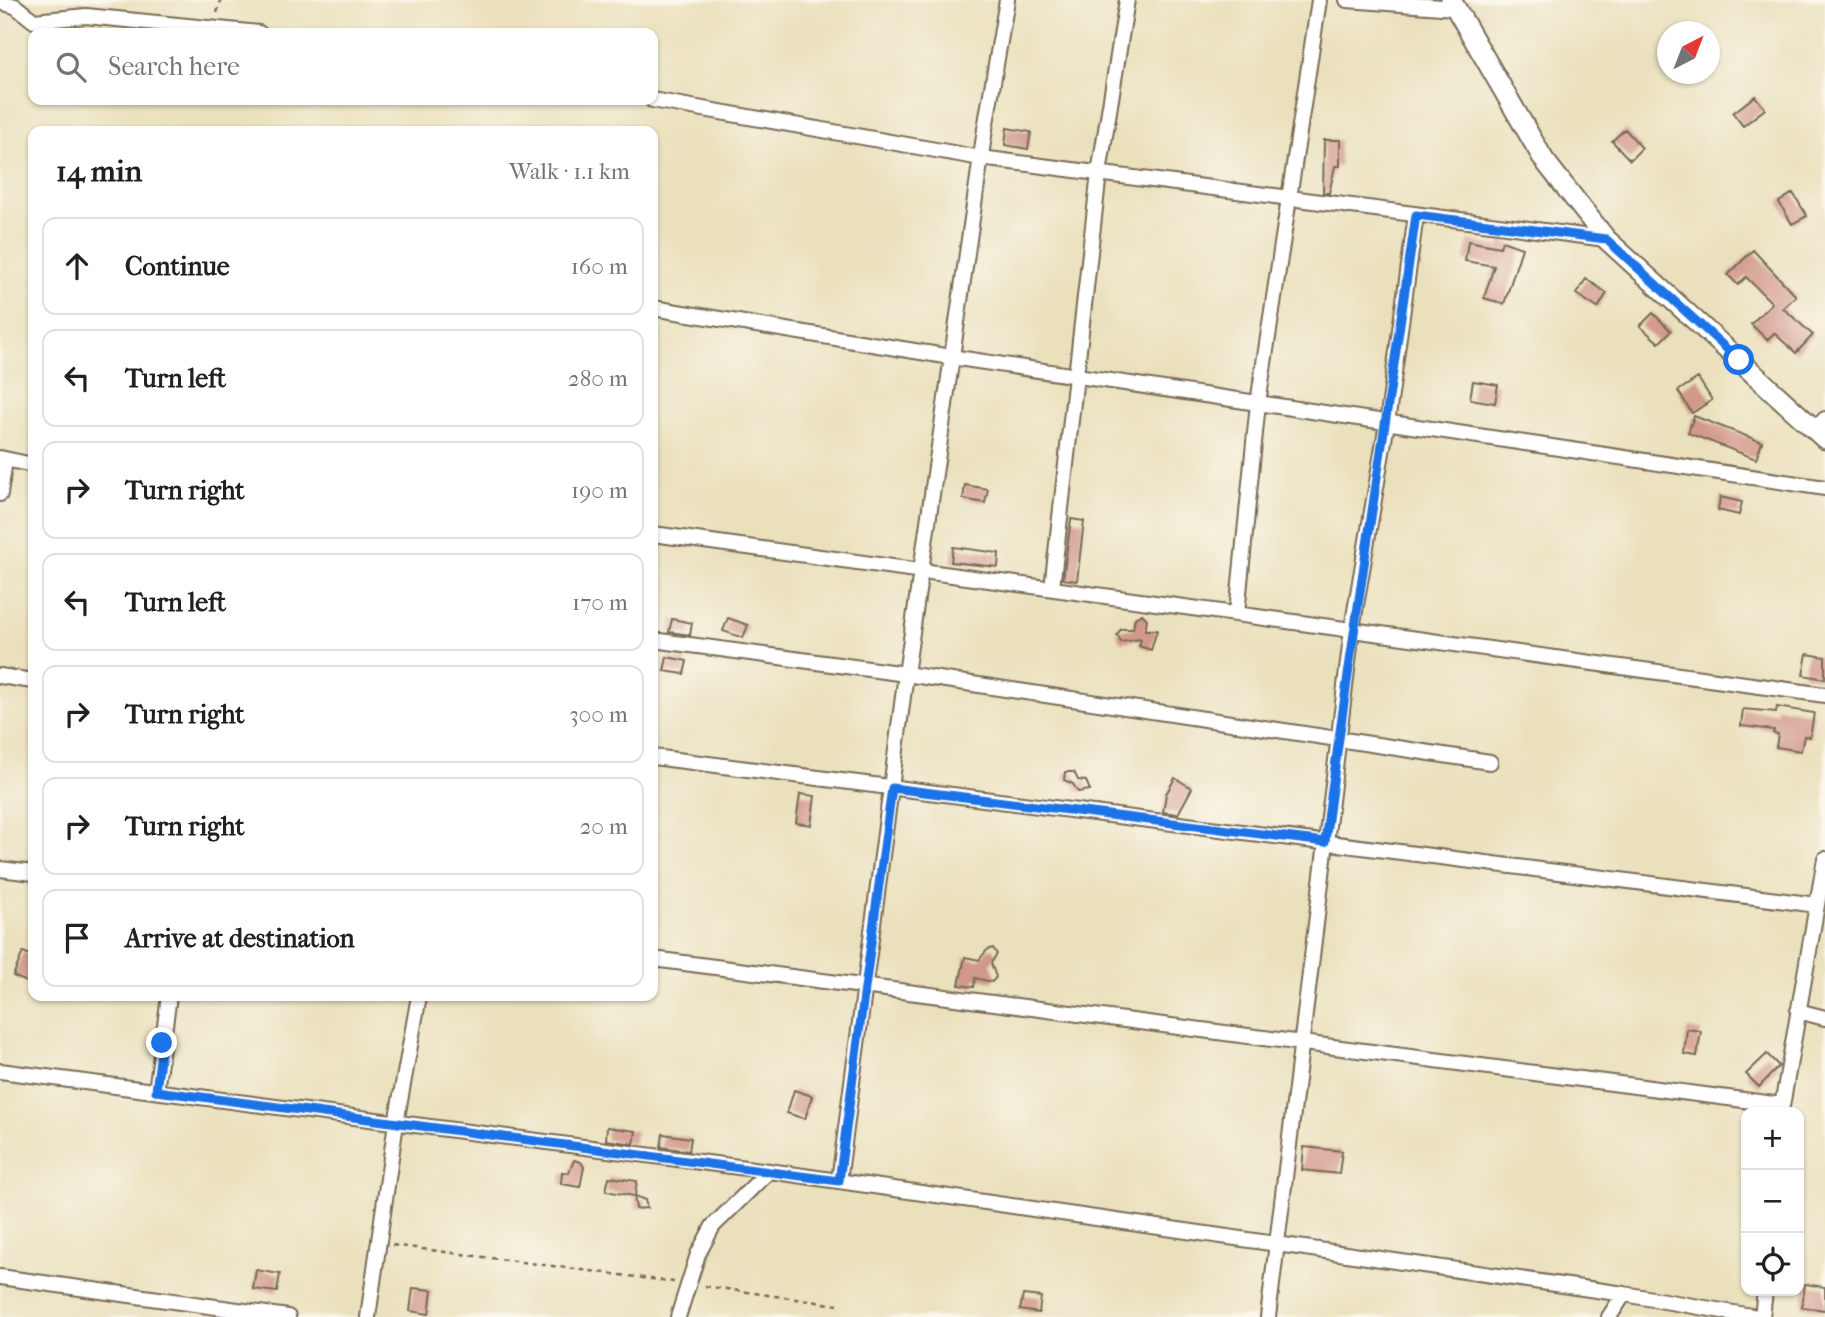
<!DOCTYPE html>
<html lang="en">
<head>
<meta charset="utf-8">
<style>
  :root { --surface:#fff; --page:#f6f6f6; --text:#202124; --muted:#757577; --line:#e0e0e0 }
  body { margin:0; font-family:"IM FELL French Canon",serif; background:var(--page); color:var(--text) }
  .controls { position:absolute; right:21px; bottom:21px; display:grid; overflow:hidden; border-radius:14px; box-shadow:0 2px 5px #0004 }
  .controls button { width:63px; height:63px; display:grid; place-items:center; padding:0; border:0; border-bottom:2px solid var(--line); background:var(--surface); color:var(--text); font:35px sans-serif }
  .compass { position:absolute; left:1657px; top:21px; width:63px; height:63px; border-radius:50%; background:var(--surface); box-shadow:0 2px 5px #0004; rotate:42deg }
  .stop { position:absolute; width:21px; height:21px; margin:-16px; border:5px solid #1a73e8; border-radius:50%; background:#fff }
  .stop.end { background:#1a73e8; border-color:#fff; box-shadow:0 2px 7px #0008 }
  .list { margin:0; padding:0; list-style:none }
  h2 { display:flex; justify-content:space-between; align-items:center; height:91px; margin:0; padding:0 28px; font-size:30px }
  h2 small { font-size:23px; font-weight:400; color:var(--muted) }
  .list li { display:grid; grid-template-columns:46px 1fr auto; gap:21px; align-items:center; box-sizing:border-box; height:98px; margin:0 14px 14px; padding:0 14px; border:2px solid var(--line); border-radius:14px }
  .list b { display:block; font-size:26px; white-space:nowrap }
  .list em { font-size:23px; font-style:normal; color:var(--muted) }
  .icon { flex:none; width:38px; height:38px; fill:none; stroke:currentColor; stroke-width:2; stroke-linecap:round; stroke-linejoin:round }
  .map { position:relative; flex:none; width:1825px; height:1317px; overflow:hidden }
  .search { position:absolute; background:var(--surface); box-shadow:0 2px 5px #0004; left:28px; top:28px; width:630px; height:77px; display:flex; align-items:center; gap:18px; box-sizing:border-box; padding:0 24px; border-radius:14px; color:var(--muted); font-size:26px }
  .panel { position:absolute; background:var(--surface); box-shadow:0 2px 5px #0004; left:28px; top:126px; width:630px; height:875px; border-radius:14px }
  .map>svg:first-child { display:block }
  .building { fill:#d1988b }
  .lines { fill:none; stroke-linecap:round; stroke-linejoin:round }
  .minor-casing { stroke:#786a55; stroke-width:18 }
  .secondary-casing { stroke:#786a55; stroke-width:23 }
  .path { stroke:#786a55; stroke-width:2.5; stroke-dasharray:5 5; stroke-linecap:butt }
  .minor { stroke:#fff; stroke-width:14 }
  .secondary { stroke:#fff; stroke-width:19 }
  .route { stroke:#1a73e8; stroke-width:9 }
</style>
</head>
<body>
<div class="map">
<svg width="1825" height="1317" viewBox="0 0 1825 1317">
  <rect width="100%" height="100%" fill="#fbf7ec"/>
  <filter id="ink" filterUnits="userSpaceOnUse"><feTurbulence type="fractalNoise" baseFrequency=".0143" numOctaves="2"/><feDisplacementMap in="SourceGraphic" scale="14" xChannelSelector="R" yChannelSelector="G"/><feConvolveMatrix kernelMatrix="1 2 1 2 8 2 1 2 1" color-interpolation-filters="sRGB"/></filter>
  <filter id="wash" filterUnits="userSpaceOnUse"><feTurbulence type="fractalNoise" baseFrequency=".00686" numOctaves="4" result="noise"/><feDisplacementMap in="SourceGraphic" scale="28" xChannelSelector="R" yChannelSelector="G"/><feGaussianBlur stdDeviation="1.57" result="paint"/><feColorMatrix in="noise" values="0 0 0 0 0 0 0 0 0 0 0 0 0 0 0 0 0 1.4 0 .05"/><feComposite in="paint" operator="in"/></filter>
  <g filter="url(#wash)">
    <rect width="100%" height="100%" fill="#eae0bc"/>
    <g id="blocks">
      <path class="building" d="M1755 96 1765 109 1743 126 1733 113Z
        M1007 128 1031 132 1028 149 1005 145Z
        M1625 129 1642 148 1630 160 1612 141Z
        M1324 140H1340V166H1335L1329 193H1323Z
        M1793 193 1807 216 1792 224 1779 202Z
        M1468 241 1500 247 1502 241 1522 248 1504 304 1484 298 1494 266 1465 261Z
        M1753 250 1796 296 1783 308 1813 335 1796 353 1774 333 1767 340 1751 324 1772 303 1746 277 1738 285 1728 275Z
        M1586 279 1607 293 1598 308 1576 294Z
        M1653 313 1671 331 1659 343 1640 326Z
        M1698 378 1712 400 1692 413 1678 391Z
        M1473 381 1498 385 1495 403 1470 399Z
        M1694 416 1762 442 1756 459 1688 433Z
        M965 485 988 489 985 503 963 499Z
        M1720 497 1742 502 1739 515 1718 510Z
        M1071 519 1084 521 1077 581 1063 579Z
        M953 547 999 553 998 567 951 562Z
        M1142 614 1147 619 1145 630H1157L1151 650 1139 646 1141 639 1121 642 1117 635 1121 629H1133L1135 618Z
        M728 618 748 625 743 638 723 631Z
        M672 619 692 623 690 635 669 632Z
        M1807 654 1825 657V679L1803 675Z
        M667 657 687 661 684 674 664 671Z
        M1777 707 1814 713 1810 737 1804 736 1801 751 1776 747 1778 734 1773 733 1774 730 1741 726 1743 709 1776 712Z
        M1065 772H1074L1078 780 1086 781 1090 790 1078 792 1073 784 1064 780Z
        M1175 778 1192 788 1178 814 1163 812 1166 794Z
        M800 794 815 796 811 825 796 823Z
        M993 948 997 954 991 963 996 977 992 982 975 978 974 987 959 985 965 957 979 960 987 950Z
        M23 952 33 956V972L29 983 13 976Z
        M1687 1029 1701 1031 1697 1056 1684 1054Z
        M1767 1054 1779 1066 1759 1087 1746 1074Z
        M794 1090 812 1096 805 1119 787 1113Z
        M607 1127 636 1131 634 1144 606 1140Z
        M663 1134 691 1138 689 1151 661 1147Z
        M1304 1147 1342 1151 1339 1174 1302 1170Z
        M574 1160 581 1162 584 1167 580 1187 561 1184 562 1172 569 1173Z
        M609 1177 637 1181 635 1196 645 1200 647 1208 636 1209 634 1196 606 1191Z
        M256 1270 280 1274 277 1292 253 1289Z
        M1805 1284 1825 1287V1310L1802 1307Z
        M413 1288 432 1290 429 1314 410 1311Z
        M1023 1295 1041 1297 1039 1313 1020 1310Z"/>
    </g>
  </g>
  <g filter="url(#ink)">
    <use href="#blocks" fill-opacity="0" stroke="#786a55" stroke-width="2"/>
    <g class="lines">
      <defs>
        <path id="minor" d="M1347 0 1455 8
          M0 2 15 6 34 21 86 16 259 33
          M652 100 981 158 1606 239
          M653 308 951 357 1825 488
          M1815 429 1825 419
          M0 458 33 465
          M0 494 5 460
          M653 534 1825 695
          M1052 588 1099 173 1127 0
          M1237 613 1258 403 1319 0
          M653 640 906 674 1490 762
          M0 676 33 681
          M653 757 1817 905
          M0 869 33 873
          M653 959 1782 1105
          M1798 1011 1825 1018
          M0 1071 769 1171 1624 1294 1757 1317
          M156 1091 169 996
          M1781 1112 1825 859
          M839 1181 906 674 985 129 1007 0
          M0 1277 288 1317
          M368 1317 396 1123 419 996
          M678 1317 698 1254 713 1226 769 1171
          M1268 1317 1352 629 1387 423 1416 215
          M1609 1317 1624 1294
          M1762 1317 1765 1291"/>
        <path id="secondary" d="M1451 0 1544 160 1606 239 1825 439"/>
      </defs>
      <use href="#minor" class="minor-casing"/>
      <use href="#secondary" class="secondary-casing"/>
      <path class="path" d="M217 13 221 0
        M392 1245 674 1282
        M705 1286 838 1305"/>
      <use href="#minor" class="minor"/>
      <use href="#secondary" class="secondary"/>
    </g>
  </g>
  <g class="lines" filter="url(#ink)">
    <path class="route" d="M162 1043 156 1091 839 1181 892 788 1325 842C1352 633 1386 424 1416 215L1606 239 1739 360"/>
  </g>
</svg>
<div class="controls">
<button>+</button>
<button>−</button>
<button><svg class="icon" aria-label="locate" viewBox="0 0 24 24"><circle cx="12" cy="12" r="6"/><path d="M12 2v4M12 18v4M2 12h4M18 12h4"/></svg></button>
</div>
<svg class="compass" viewBox="-18 -18 36 36"><path d="M0-13l5 13h-10z" fill="#e53935"/><path d="M0 13l5-13h-10z" fill="#757577"/></svg>
<div class="stop" style="left:1739px;top:360px"></div>
<div class="stop end" style="left:162px;top:1043px"></div>
<div class="search"><svg class="icon" aria-label="search" viewBox="0 0 24 24"><circle cx="10" cy="10" r="6"/><path d="M15 15l6 6"/></svg>Search here</div>
<section class="panel">
<h2>14 min<small>Walk · 1.1 km</small></h2>
<ul class="list">
<li><svg class="icon" aria-label="ahead" viewBox="0 0 24 24"><path d="M12 20V5M6 11l6-6 6 6"/></svg><div><b>Continue</b></div><em>160 m</em></li>
<li><svg class="icon" aria-label="left" viewBox="0 0 24 24"><path d="M17 20v-9H6M10 6l-5 5 5 5"/></svg><div><b>Turn left</b></div><em>280 m</em></li>
<li><svg class="icon" aria-label="right" viewBox="0 0 24 24"><path d="M7 20v-9h11M14 6l5 5-5 5"/></svg><div><b>Turn right</b></div><em>190 m</em></li>
<li><svg class="icon" aria-label="left" viewBox="0 0 24 24"><path d="M17 20v-9H6M10 6l-5 5 5 5"/></svg><div><b>Turn left</b></div><em>170 m</em></li>
<li><svg class="icon" aria-label="right" viewBox="0 0 24 24"><path d="M7 20v-9h11M14 6l5 5-5 5"/></svg><div><b>Turn right</b></div><em>300 m</em></li>
<li><svg class="icon" aria-label="right" viewBox="0 0 24 24"><path d="M7 20v-9h11M14 6l5 5-5 5"/></svg><div><b>Turn right</b></div><em>20 m</em></li>
<li><svg class="icon" aria-label="arrive" viewBox="0 0 24 24"><path d="M6 21V4h12l-3 4 3 4H6"/></svg><div><b>Arrive at destination</b></div></li>
</ul>
</section>
</div>
</body>
</html>
